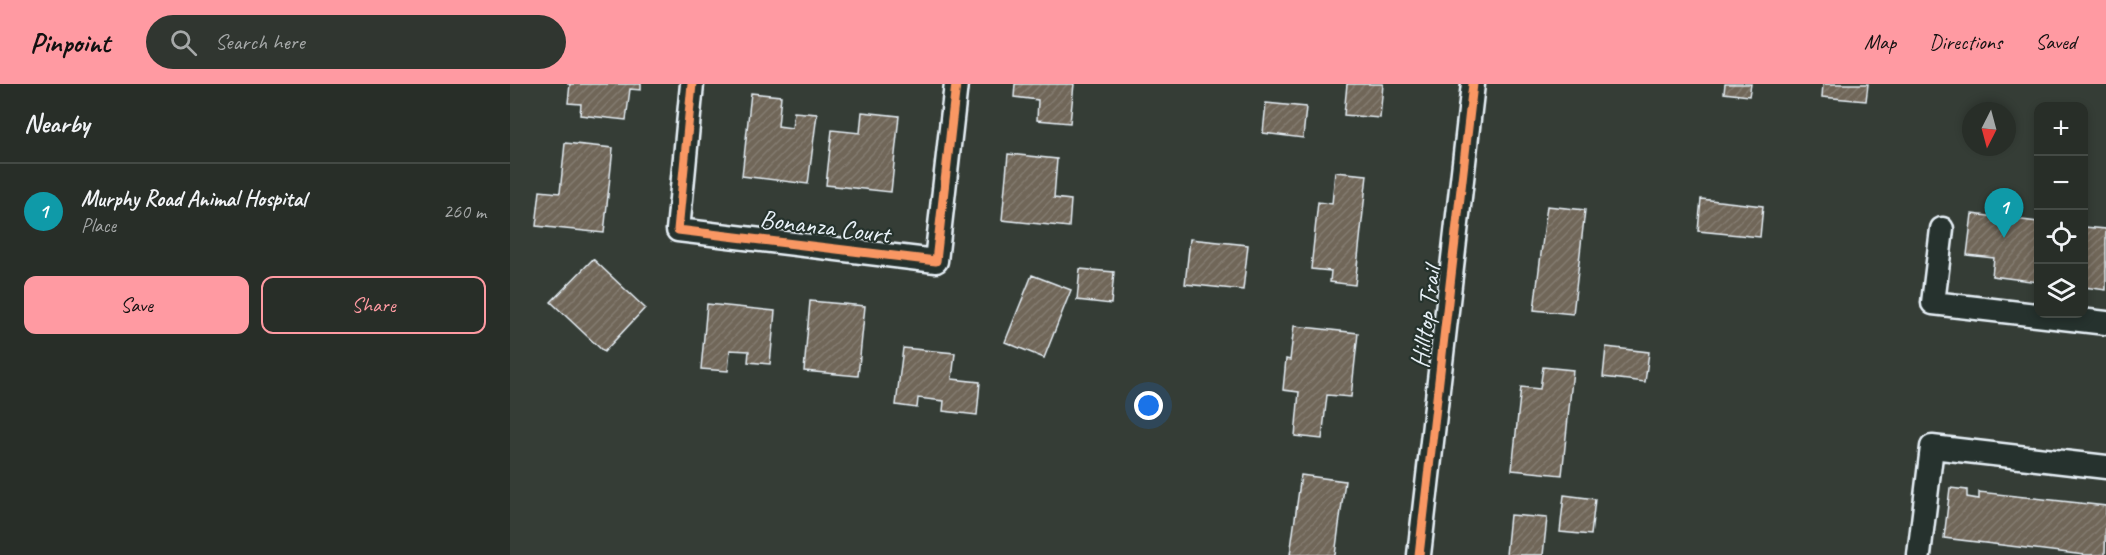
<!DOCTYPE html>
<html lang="en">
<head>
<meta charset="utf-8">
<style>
  :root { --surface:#282e28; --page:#303630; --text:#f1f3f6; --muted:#a5a8a8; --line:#444a45; --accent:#ff9aa2 }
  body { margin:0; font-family:Caveat,sans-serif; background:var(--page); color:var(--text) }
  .controls { position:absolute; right:18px; top:18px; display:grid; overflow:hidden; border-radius:12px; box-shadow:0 3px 9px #0003 }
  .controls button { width:54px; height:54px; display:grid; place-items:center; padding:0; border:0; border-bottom:2px solid var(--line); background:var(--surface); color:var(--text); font:30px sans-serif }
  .compass { position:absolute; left:1452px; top:18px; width:54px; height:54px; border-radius:50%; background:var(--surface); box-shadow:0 3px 9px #0003; rotate:186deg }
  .you { position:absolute; left:639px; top:322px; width:21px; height:21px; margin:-15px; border:4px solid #fff; border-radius:50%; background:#1a73e8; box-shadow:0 0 0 9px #1a73e833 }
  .badge { display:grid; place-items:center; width:39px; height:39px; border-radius:50%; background:var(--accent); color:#fff; font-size:20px; font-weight:700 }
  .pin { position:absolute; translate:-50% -50px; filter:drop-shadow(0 2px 3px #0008) }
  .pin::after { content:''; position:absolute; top:32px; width:21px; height:18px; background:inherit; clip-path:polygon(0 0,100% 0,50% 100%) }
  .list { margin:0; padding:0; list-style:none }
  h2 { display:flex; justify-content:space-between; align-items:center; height:78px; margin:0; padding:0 24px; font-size:26px }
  h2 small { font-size:20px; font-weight:400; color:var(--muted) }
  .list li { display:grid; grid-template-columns:39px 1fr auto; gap:18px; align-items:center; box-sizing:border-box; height:96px; padding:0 24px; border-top:2px solid var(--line) }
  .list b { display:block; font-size:22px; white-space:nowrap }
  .list p { margin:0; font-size:20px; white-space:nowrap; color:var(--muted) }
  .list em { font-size:20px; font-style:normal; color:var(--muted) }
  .actions { display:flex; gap:12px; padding:18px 24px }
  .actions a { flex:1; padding:14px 0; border:2px solid var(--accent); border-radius:12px; text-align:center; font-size:21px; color:var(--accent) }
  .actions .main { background:var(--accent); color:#111 }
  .icon { flex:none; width:33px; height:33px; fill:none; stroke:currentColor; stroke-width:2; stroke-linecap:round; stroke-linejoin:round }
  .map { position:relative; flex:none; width:1596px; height:471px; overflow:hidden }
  header { display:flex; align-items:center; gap:36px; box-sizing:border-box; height:84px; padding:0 30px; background:var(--accent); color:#111 }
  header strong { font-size:28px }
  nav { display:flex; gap:33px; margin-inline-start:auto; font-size:21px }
  .search { width:420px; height:54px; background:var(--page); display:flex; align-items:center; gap:15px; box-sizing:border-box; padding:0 21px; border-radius:33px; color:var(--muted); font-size:22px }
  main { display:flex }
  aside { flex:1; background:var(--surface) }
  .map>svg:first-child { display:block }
  .building { fill:url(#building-hatch); stroke:#e8f1f8; stroke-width:1.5 }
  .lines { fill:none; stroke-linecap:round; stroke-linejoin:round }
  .minor-casing { stroke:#e8f1f8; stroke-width:27 }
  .minor { stroke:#26332d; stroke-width:22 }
  .cycleway-casing { stroke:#26332d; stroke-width:13 }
  .cycleway { stroke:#f99763; stroke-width:9 }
  .labels { text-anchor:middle; stroke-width:4.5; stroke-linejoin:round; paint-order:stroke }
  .street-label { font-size:26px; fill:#e8f1f8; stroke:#26332d }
</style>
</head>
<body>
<header>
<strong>Pinpoint</strong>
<div class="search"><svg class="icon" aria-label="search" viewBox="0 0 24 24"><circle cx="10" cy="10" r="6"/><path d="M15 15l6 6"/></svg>Search here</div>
<nav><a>Map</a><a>Directions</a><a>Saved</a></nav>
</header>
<main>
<aside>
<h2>Nearby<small></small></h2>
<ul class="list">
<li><span class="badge" style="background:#0f9aa8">1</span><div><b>Murphy Road Animal Hospital</b><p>Place</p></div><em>260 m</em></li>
</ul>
<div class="actions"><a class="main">Save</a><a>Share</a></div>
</aside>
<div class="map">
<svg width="1596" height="471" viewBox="0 0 1596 471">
  <defs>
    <pattern id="building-hatch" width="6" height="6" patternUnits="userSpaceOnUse" patternTransform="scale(1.5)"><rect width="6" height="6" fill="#6f6658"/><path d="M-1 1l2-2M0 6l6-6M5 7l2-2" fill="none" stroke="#847c71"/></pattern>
  </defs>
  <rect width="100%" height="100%" fill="#353d36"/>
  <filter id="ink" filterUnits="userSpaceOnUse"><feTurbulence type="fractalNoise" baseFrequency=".0167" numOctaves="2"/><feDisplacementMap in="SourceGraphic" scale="12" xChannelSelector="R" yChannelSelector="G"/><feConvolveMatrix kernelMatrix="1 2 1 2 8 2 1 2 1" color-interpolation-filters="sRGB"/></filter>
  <g filter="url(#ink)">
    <path class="building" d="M57 0H131V6L120 5 116 36 70 31 71 20 58 19 60 0Z
      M505 0H564L560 39 527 36 528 16 504 13Z
      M837 0H873L870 34 834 31Z
      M1215 0H1241L1239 12 1214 9Z
      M1313 0H1358L1356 17 1312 13Z
      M241 9 271 12 268 42 282 44 284 28 307 30 298 100 232 92Z
      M756 19 796 23 793 54 753 49Z
      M352 28 389 32 381 108 316 101 322 46 350 49Z
      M55 59 103 64 94 149 26 142 30 107 50 109Z
      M498 70 547 75 544 114 561 116 559 143 492 136Z
      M825 88 857 91 845 201 820 198 821 187 801 185 808 118 822 120Z
      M1191 115 1253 122 1250 153 1188 147Z
      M1037 122 1075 126 1063 230 1024 226Z
      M1462 130 1528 138V198L1482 192 1484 174 1457 171Z
      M1574 143 1596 145V206L1574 203Z
      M680 155 738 161 733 206 675 200Z
      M83 175 135 224 94 268 41 218Z
      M570 185 604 188 601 220 567 216Z
      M522 191 561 206 534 274 495 258Z
      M300 217 355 222 348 292 294 287Z
      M197 220 265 227 260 280 238 278 239 267 220 266 218 287 191 285Z
      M784 242 848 249 841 313 817 311 812 355 785 352 789 308 773 306 776 275 780 276Z
      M1096 263 1139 268 1135 298 1093 293Z
      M393 264 445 269 442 295 470 298 467 331 433 327 434 317 408 314 407 324 386 321Z
      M1033 283 1063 286 1052 391 1002 386 1011 303 1030 305Z
      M791 391 835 397 825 471H780Z
      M1440 404 1457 406V413L1469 415V408L1596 422 1595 471H1575L1434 454Z
      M1054 411 1085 415 1081 451 1050 448Z
      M1000 431 1037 434 1033 471H996Z"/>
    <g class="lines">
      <defs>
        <path id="minor" d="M182 0 168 146 426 177 446 0
          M1432 145 1423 219 1596 239
          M909 471 963 0
          M1409 471 1422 363 1596 383"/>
      </defs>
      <use href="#minor" class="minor-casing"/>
      <use href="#minor" class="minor"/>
      <defs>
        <path id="cycleway" d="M182 0 168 146 426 177 446 0
          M909 471 963 0"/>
      </defs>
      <use href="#cycleway" class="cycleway-casing"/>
      <use href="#cycleway" class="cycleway"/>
    </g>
  </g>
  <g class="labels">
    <g class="street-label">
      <text transform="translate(315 142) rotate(7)" y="9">Bonanza Court</text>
      <text transform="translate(915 233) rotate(-83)" y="9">Hilltop Trail</text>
    </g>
  </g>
</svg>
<div class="controls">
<button>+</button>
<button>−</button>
<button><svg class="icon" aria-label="locate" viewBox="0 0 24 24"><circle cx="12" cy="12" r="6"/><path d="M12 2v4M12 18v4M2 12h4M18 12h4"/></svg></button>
<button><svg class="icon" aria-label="layers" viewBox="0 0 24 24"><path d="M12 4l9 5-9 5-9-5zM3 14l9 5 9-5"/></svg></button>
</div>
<svg class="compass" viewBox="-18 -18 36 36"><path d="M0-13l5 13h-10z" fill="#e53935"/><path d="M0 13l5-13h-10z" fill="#a5a8a8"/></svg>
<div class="you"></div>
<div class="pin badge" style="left:1494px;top:154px;background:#0f9aa8">1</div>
</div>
</main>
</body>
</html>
